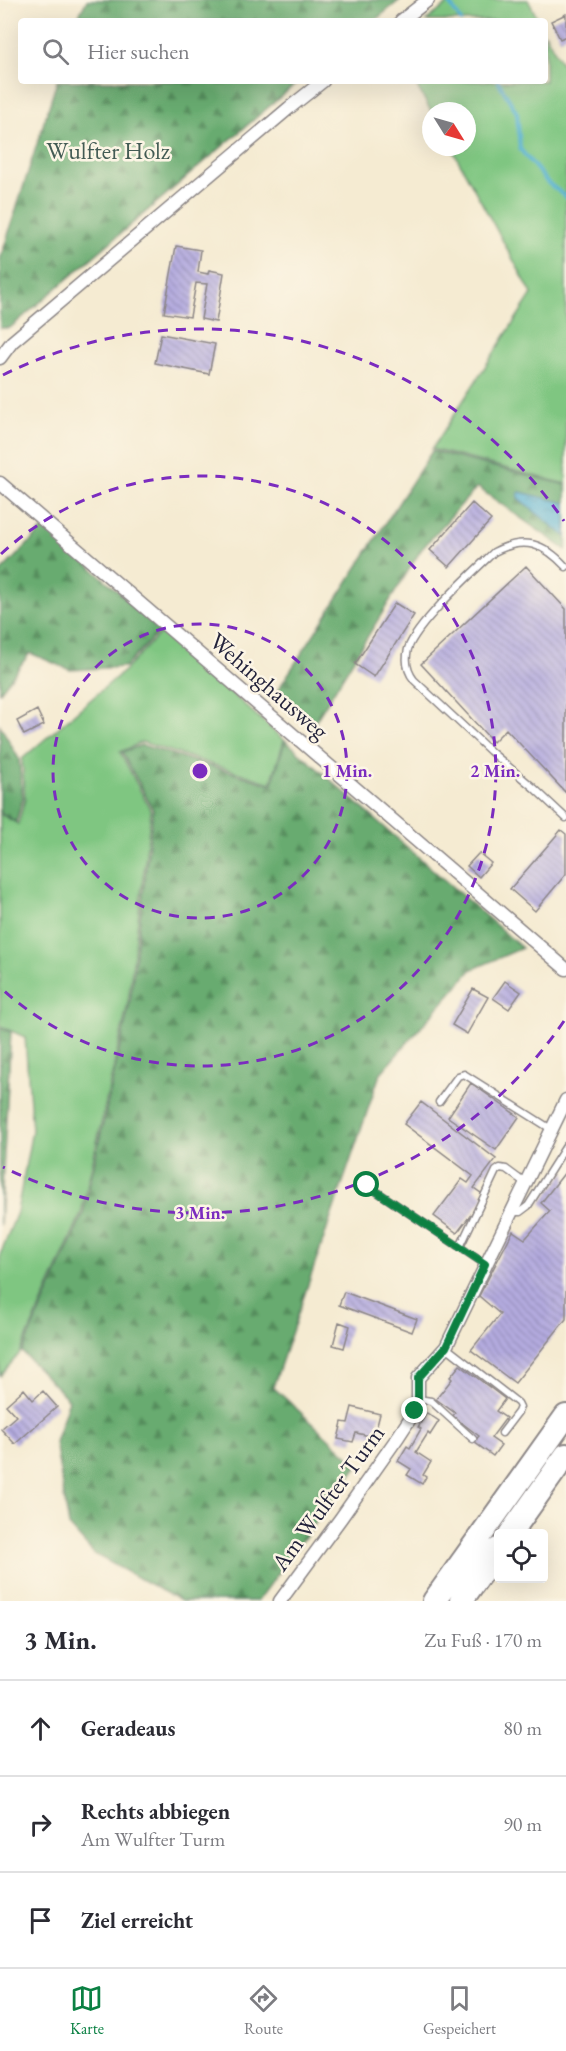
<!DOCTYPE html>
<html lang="de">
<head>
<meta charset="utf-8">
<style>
  :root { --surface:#fff; --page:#f7f7f7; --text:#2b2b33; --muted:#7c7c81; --line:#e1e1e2; --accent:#0b8043 }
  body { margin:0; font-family:"EB Garamond",serif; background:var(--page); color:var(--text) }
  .controls { position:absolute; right:18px; bottom:18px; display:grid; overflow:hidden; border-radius:6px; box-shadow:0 6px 24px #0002 }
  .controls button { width:54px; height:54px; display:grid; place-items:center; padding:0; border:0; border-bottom:2px solid var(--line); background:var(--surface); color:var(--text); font:30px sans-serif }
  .compass { position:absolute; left:422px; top:102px; width:54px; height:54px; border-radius:50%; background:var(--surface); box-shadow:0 6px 24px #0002; rotate:127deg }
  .stop { position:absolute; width:18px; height:18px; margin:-14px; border:4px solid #0b8043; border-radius:50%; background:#fff }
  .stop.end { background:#0b8043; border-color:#fff; box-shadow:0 2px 6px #0008 }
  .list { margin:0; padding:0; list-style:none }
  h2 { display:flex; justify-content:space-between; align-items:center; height:78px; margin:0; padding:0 24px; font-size:26px }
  h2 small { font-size:20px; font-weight:400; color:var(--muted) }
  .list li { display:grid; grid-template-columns:39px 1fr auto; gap:18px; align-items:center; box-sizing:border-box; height:96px; padding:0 24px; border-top:2px solid var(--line) }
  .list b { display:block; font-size:22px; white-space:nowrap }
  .list p { margin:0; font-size:20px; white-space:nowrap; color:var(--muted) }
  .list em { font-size:20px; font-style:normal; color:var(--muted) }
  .icon { flex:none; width:33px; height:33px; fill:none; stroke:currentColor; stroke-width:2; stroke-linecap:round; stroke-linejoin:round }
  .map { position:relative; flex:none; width:566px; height:1601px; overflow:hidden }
  .search { position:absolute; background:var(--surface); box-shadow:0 6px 24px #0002; left:18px; right:18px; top:18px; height:66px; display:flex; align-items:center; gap:15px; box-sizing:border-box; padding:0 21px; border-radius:6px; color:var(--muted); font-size:22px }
  .sheet { height:366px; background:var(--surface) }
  nav { display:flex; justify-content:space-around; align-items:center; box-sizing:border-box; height:84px; border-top:2px solid var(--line); background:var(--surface); font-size:16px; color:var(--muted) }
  nav a { display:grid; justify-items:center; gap:3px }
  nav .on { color:var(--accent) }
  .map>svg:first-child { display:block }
  .grass { fill:#7fc681; stroke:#50745e; stroke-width:1.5 }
  .forest { fill:url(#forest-firs); stroke:#465; stroke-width:1.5 }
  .water { fill:url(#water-ripples); stroke:#3b6a86; stroke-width:1.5 }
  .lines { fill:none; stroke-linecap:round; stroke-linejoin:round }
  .stream { stroke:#54b1d2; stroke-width:4 }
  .building { fill:url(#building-back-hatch) }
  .service-casing { stroke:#8c8686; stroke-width:9 }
  .minor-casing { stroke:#8c8686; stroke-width:15 }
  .motorway-casing { stroke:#8c8686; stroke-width:26 }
  .service { stroke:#fff; stroke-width:6 }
  .minor { stroke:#fff; stroke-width:12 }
  .motorway { stroke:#fff; stroke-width:22 }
  .route { stroke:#0b8043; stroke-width:8 }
  .ring { fill:none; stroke:#7b2cbf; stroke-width:3; stroke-dasharray:10 8 }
  .labels { text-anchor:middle; stroke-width:5; stroke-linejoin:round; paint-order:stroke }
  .park-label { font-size:24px; fill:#435b54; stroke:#fcf5e5 }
  .street-label { font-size:24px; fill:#22223b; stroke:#fcf5e5 }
  .centre { fill:#7b2cbf; stroke:#fcf5e5; stroke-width:3 }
  .ring-label { font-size:18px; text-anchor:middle; font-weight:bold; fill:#7b2cbf; stroke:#fcf5e5; stroke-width:5; stroke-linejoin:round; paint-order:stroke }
</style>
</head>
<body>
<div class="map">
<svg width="566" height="1601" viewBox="0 0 566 1601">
  <defs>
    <pattern id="forest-firs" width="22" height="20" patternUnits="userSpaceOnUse" patternTransform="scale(1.5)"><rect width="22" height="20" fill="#67ab6f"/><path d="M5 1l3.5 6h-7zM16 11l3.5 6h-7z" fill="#548b5c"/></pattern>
    <pattern id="water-ripples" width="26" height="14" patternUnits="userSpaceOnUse" patternTransform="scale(1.5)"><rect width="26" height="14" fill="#54b1d2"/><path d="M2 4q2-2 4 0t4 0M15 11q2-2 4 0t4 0" fill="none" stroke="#4590ac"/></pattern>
    <pattern id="building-back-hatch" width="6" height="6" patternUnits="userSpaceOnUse" patternTransform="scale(1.5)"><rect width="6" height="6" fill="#b4abdf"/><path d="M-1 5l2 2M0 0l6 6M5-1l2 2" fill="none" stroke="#928bb6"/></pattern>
  </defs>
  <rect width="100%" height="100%" fill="#fcf5e5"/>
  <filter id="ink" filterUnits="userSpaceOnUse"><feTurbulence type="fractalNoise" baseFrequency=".0167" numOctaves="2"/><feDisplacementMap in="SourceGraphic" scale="12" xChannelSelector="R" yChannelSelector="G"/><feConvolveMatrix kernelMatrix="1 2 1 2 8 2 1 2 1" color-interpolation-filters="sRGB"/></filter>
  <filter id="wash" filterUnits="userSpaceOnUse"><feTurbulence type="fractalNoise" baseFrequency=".008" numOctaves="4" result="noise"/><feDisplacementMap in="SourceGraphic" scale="24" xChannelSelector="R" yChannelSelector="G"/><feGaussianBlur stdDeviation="1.35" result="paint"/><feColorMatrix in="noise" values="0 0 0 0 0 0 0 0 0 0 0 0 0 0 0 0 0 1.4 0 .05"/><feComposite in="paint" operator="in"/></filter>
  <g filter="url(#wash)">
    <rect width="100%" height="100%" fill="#f5ebd2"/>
    <path class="grass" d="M453 0H528L539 21H426Z
      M545 33 566 72V484L432 449 532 294 451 147H467V111H431L414 81H545Z
      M162 631 284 740 271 783 142 742 120 752 151 811 128 1003 81 1214 20 1353 0 1376V1255L17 1212 32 1130 25 1037 0 1026V814L18 824 25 799 22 759 126 669Z"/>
    <path class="forest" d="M87 0H400L374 21H76Z
      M57 81H299L10 328H0V260Z
      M432 451 566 485V550L477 487 421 550 312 727 274 696Z
      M45 527 161 629 125 667 70 670 30 653 0 692V572Z
      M0 725 19 759 23 798 16 822 0 812Z
      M285 740 522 948 471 970 380 1074 273 1387 358 1465 258 1601H181L94 1554 69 1526 55 1442 69 1400 22 1352 83 1214 130 1002 153 810 122 752 142 745 272 785Z
      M0 1028 11 1032 0 1226Z"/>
    <path class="water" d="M520 492 566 503V537L518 498V494Z"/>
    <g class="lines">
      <path class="stream" d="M450 4 461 21
        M498 81 517 113 520 149 548 183 566 197"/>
    </g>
    <g id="blocks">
      <path class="building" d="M566 14V36L560 39 551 21Z
        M176 246 201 250 198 272 208 274 209 270 224 273 216 322 201 319 207 284 196 283 190 317 164 313Z
        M161 334 215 344 209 374 155 363Z
        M472 503 491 520 449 567 430 550Z
        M526 566 566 609V793L506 729 493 742 421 664Z
        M395 603 414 615 374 677 355 664Z
        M37 710 44 725 24 735 17 721Z
        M561 830 566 834V874L535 911 510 889Z
        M479 853 491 863 479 877 467 866Z
        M505 981 521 992 509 1009 493 998Z
        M473 989 488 997 467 1034 452 1025Z
        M471 1083 519 1117 496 1150 448 1117Z
        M421 1102 496 1159 474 1188 485 1196 457 1233 434 1216 462 1179 468 1183 473 1176 404 1124Z
        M566 1171V1319L515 1383 471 1350 500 1314 479 1296 513 1231 525 1239 550 1211 541 1203Z
        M344 1292 417 1319 412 1332 339 1305Z
        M339 1322 350 1326 344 1348 333 1345Z
        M460 1365 505 1399 496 1411 506 1418 491 1438 501 1445 493 1456 474 1442 479 1436 453 1416 455 1413 436 1399 452 1379 450 1377Z
        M24 1389 33 1400 43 1391 57 1407 15 1444 1 1429 16 1416 6 1405Z
        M352 1407 380 1414 374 1437 356 1433 353 1442 338 1439 342 1422 348 1423Z
        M427 1413 439 1421 430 1435 428 1433 416 1452 431 1462 423 1475 426 1477 422 1484 407 1475 411 1469 398 1461 407 1446 410 1448 421 1429 418 1427Z"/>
    </g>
  </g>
  <g filter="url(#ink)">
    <use href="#blocks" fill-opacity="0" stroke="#8c8686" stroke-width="1.5"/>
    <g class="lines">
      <defs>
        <path id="service" d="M566 567C544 543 524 536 494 552 473 572 416 624 408 649 405 661 407 671 414 680L490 751 534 788 566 818
          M439 1102 458 1076 464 1074 551 1129
          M367 1185 485 1264
          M512 1212H520L528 1206 566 1146
          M460 1247 496 1171 500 1168 506 1169 525 1183
          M446 1347 518 1403 520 1407 518 1412 502 1433
          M418 1399 431 1401 473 1439"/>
        <path id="minor" d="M401 21 428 0
          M0 358 12 342 289 108 323 81
          M0 483 566 969
          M280 1601 341 1518 398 1437 415 1411 418 1399V1378L446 1347 566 1100"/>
        <path id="motorway" d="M510 1534 566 1455
          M434 1601 566 1416
          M461 1601 498 1549"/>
      </defs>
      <use href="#service" class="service-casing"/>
      <use href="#minor" class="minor-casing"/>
      <use href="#motorway" class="motorway-casing"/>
      <use href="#service" class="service"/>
      <use href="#minor" class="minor"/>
      <use href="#motorway" class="motorway"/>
    </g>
  </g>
  <g class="lines" filter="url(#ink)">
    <path class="route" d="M367 1185 485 1264 446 1347 418 1378V1399L415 1411"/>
  </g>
  <g class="ring">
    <circle cx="200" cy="771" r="147"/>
    <path d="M1 554A295 295 0 1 1 1 988"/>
    <path d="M564 1021A442 442 0 0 1 3 1167M3 375A442 442 0 0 1 564 521"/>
  </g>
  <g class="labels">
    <g class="park-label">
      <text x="108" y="159">Wulfter Holz</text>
    </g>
    <g class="street-label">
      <text transform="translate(269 686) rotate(41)" y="8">Wehinghausweg</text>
      <text transform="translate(328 1498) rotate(-54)" y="8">Am Wulfter Turm</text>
    </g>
  </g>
  <circle cx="200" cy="771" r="9" class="centre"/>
  <g class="ring-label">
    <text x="347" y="777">1 Min.</text>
    <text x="495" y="777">2 Min.</text>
    <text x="200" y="1219">3 Min.</text>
  </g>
</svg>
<div class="controls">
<button><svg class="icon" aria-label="locate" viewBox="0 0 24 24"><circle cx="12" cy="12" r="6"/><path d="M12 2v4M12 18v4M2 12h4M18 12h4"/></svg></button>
</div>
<svg class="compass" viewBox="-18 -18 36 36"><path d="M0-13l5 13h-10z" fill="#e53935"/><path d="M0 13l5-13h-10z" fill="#7c7c81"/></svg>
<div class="stop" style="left:367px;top:1185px"></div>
<div class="stop end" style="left:415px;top:1411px"></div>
<div class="search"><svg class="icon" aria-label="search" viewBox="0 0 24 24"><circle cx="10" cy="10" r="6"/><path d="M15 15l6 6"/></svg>Hier suchen</div>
</div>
<section class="sheet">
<h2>3 Min.<small>Zu Fuß · 170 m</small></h2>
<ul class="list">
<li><svg class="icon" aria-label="ahead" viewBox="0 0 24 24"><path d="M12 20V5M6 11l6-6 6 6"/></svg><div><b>Geradeaus</b></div><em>80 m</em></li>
<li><svg class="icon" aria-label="right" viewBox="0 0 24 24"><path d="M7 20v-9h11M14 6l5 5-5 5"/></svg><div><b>Rechts abbiegen</b><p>Am Wulfter Turm</p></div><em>90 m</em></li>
<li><svg class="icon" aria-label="arrive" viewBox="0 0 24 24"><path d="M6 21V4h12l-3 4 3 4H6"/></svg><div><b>Ziel erreicht</b></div></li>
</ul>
</section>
<nav>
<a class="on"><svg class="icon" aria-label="map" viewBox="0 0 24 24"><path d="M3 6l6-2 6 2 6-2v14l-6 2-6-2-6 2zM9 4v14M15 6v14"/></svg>Karte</a>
<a><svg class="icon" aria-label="directions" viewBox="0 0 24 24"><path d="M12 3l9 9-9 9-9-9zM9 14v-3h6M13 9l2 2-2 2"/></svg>Route</a>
<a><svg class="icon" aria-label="saved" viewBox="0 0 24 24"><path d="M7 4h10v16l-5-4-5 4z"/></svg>Gespeichert</a>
</nav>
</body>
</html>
